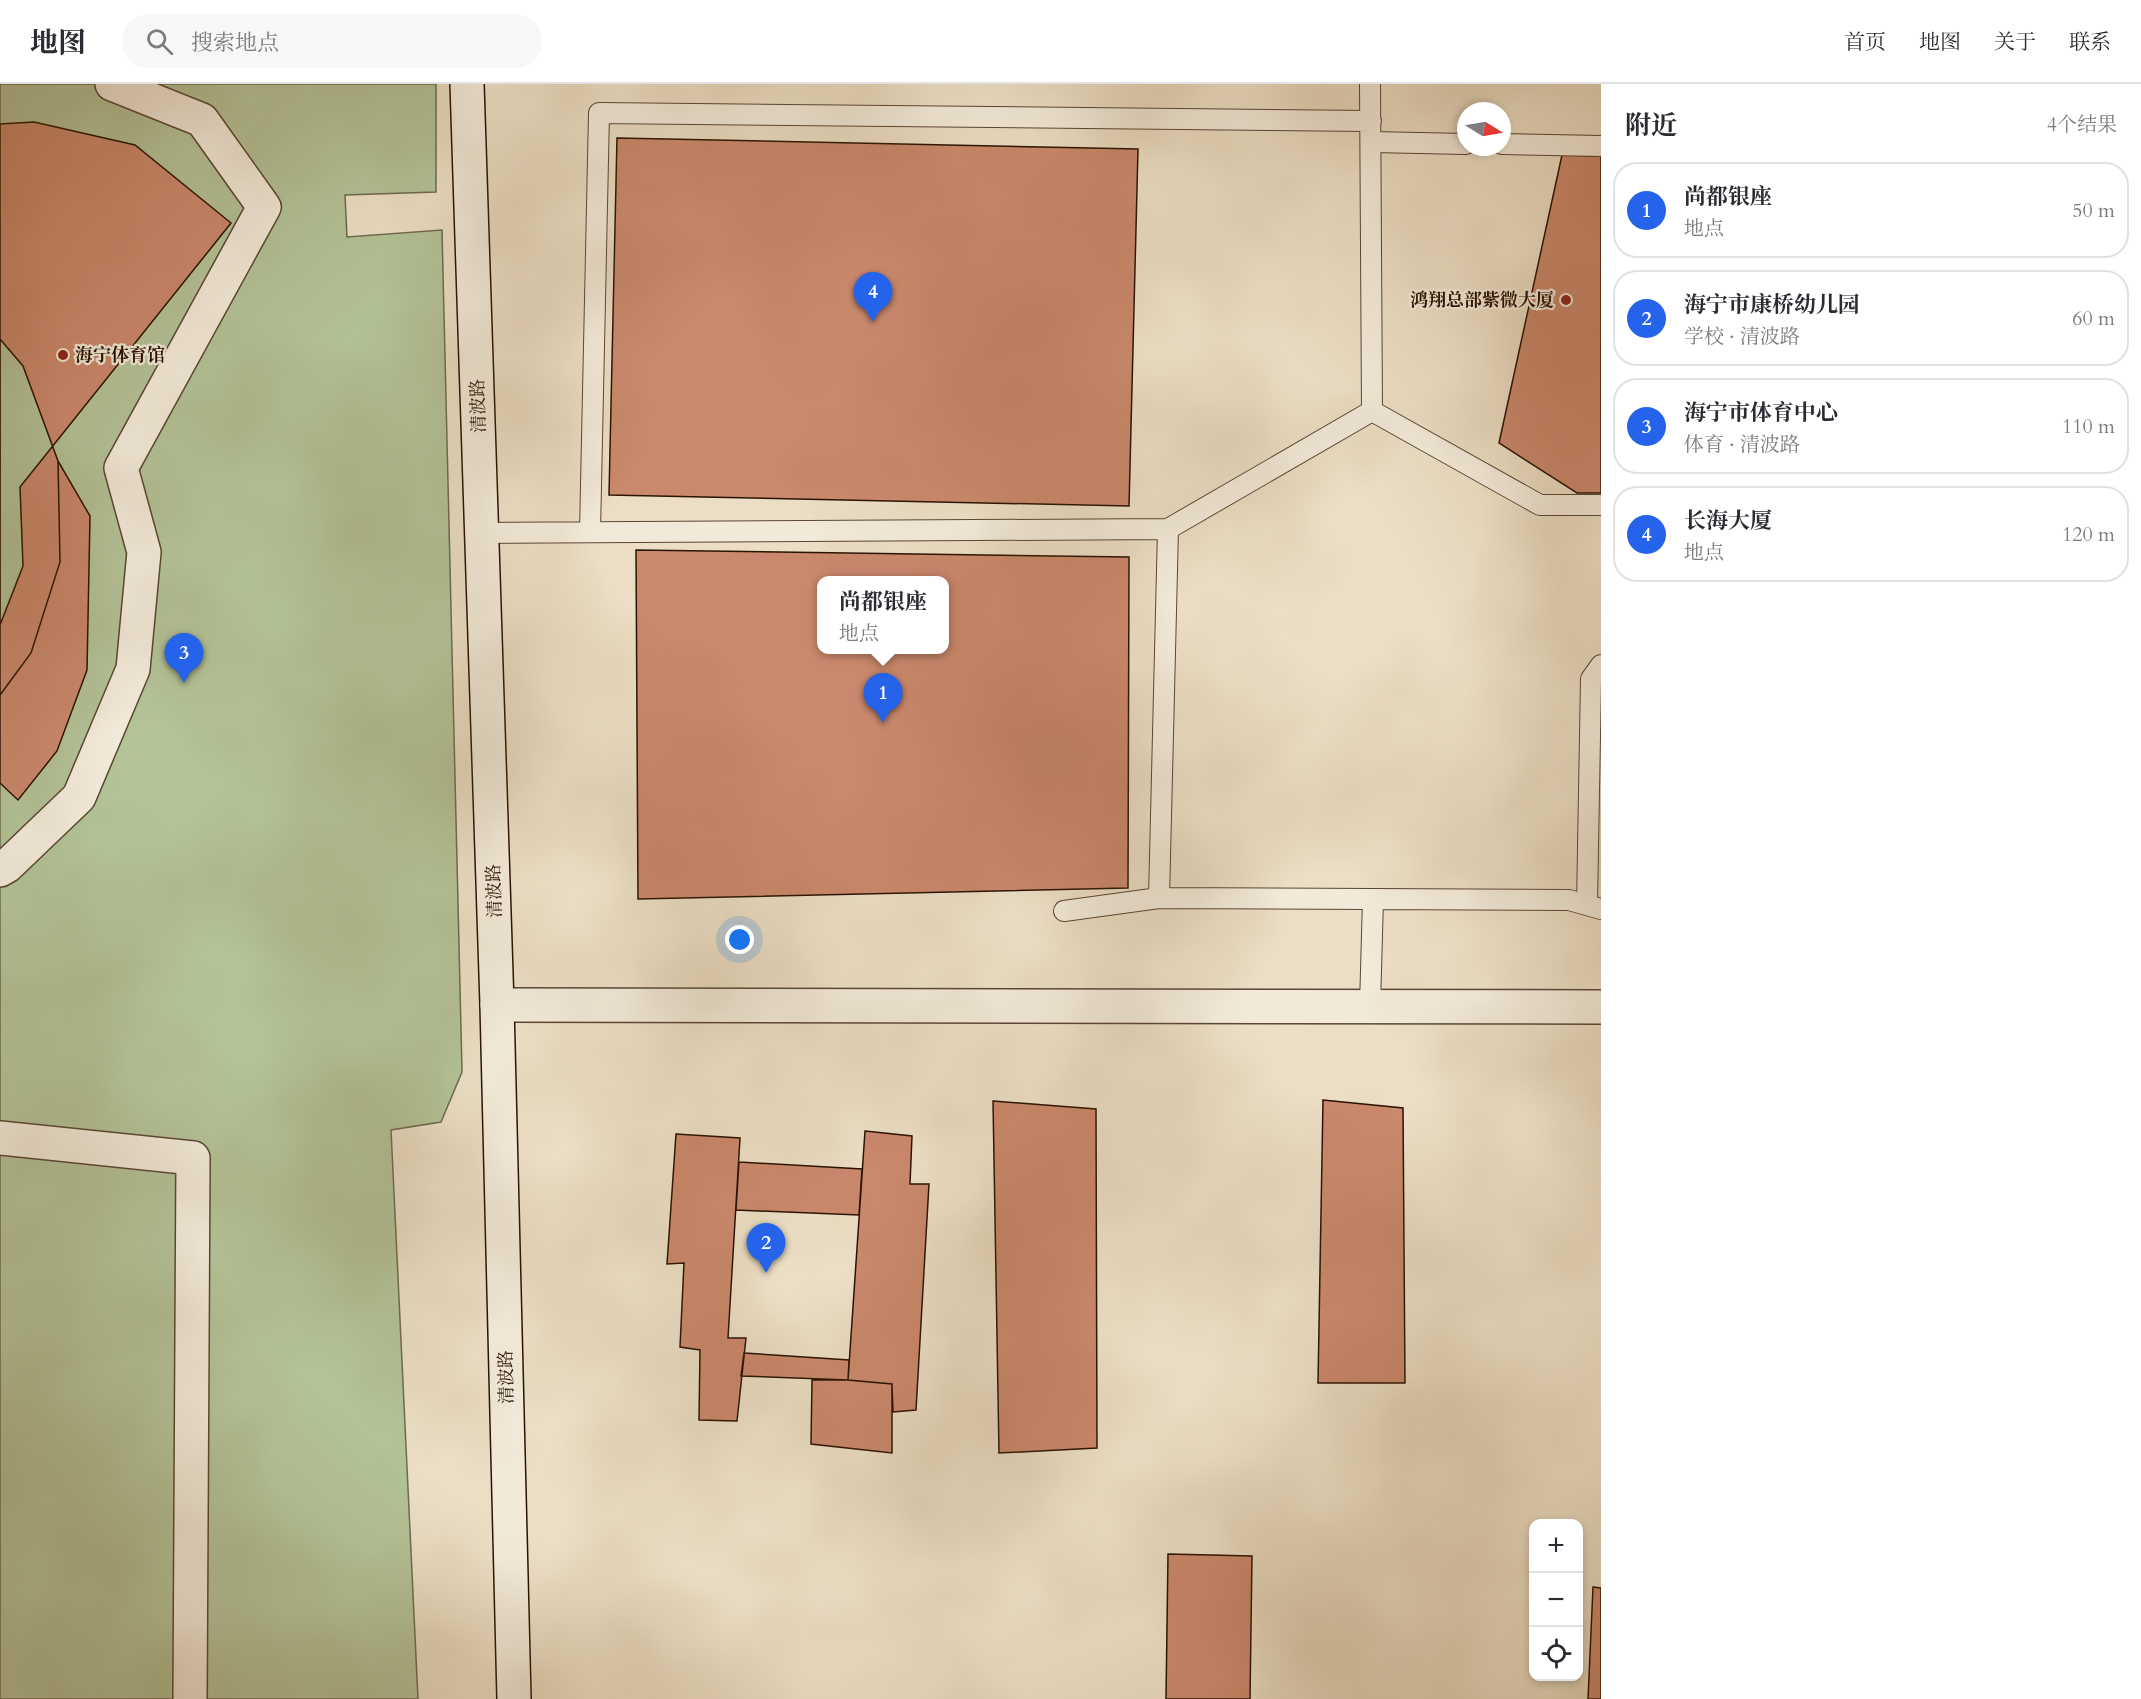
<!DOCTYPE html>
<html lang="zh">
<head>
<meta charset="utf-8">
<style>
  :root { --surface:#fff; --page:#f7f7f7; --text:#2b2b33; --muted:#7c7c81; --line:#e1e1e2; --accent:#2563eb }
  body { margin:0; font-family:Cardo,"Noto Serif SC",serif; background:var(--page); color:var(--text) }
  .controls { position:absolute; right:18px; bottom:18px; display:grid; overflow:hidden; border-radius:12px; box-shadow:0 3px 9px #0003 }
  .controls button { width:54px; height:54px; display:grid; place-items:center; padding:0; border:0; border-bottom:2px solid var(--line); background:var(--surface); color:var(--text); font:30px sans-serif }
  .compass { position:absolute; left:1457px; top:18px; width:54px; height:54px; border-radius:50%; background:var(--surface); box-shadow:0 3px 9px #0003; rotate:101deg }
  .you { position:absolute; left:740px; top:856px; width:21px; height:21px; margin:-15px; border:4px solid #fff; border-radius:50%; background:#1a73e8; box-shadow:0 0 0 9px #1a73e833 }
  .badge { display:grid; place-items:center; width:39px; height:39px; border-radius:50%; background:var(--accent); color:#fff; font-size:20px; font-weight:700 }
  .pin { position:absolute; translate:-50% -50px; filter:drop-shadow(0 2px 3px #0008) }
  .pin::after { content:''; position:absolute; top:32px; width:21px; height:18px; background:inherit; clip-path:polygon(0 0,100% 0,50% 100%) }
  .popup { position:absolute; left:817px; top:492px; width:132px; height:78px; box-sizing:border-box; display:grid; place-content:center; border-radius:12px; background:var(--surface); filter:drop-shadow(0 2px 4px #0005); font-size:20px; white-space:nowrap; color:var(--muted) }
  .popup b { font-size:22px; color:var(--text) }
  .popup::after { content:''; position:absolute; left:50%; top:100%; margin-left:-12px; border:12px solid transparent; border-top-color:var(--surface) }
  .list { margin:0; padding:0; list-style:none }
  h2 { display:flex; justify-content:space-between; align-items:center; height:78px; margin:0; padding:0 24px; font-size:26px }
  h2 small { font-size:20px; font-weight:400; color:var(--muted) }
  .list li { display:grid; grid-template-columns:39px 1fr auto; gap:18px; align-items:center; box-sizing:border-box; height:96px; margin:0 12px 12px; padding:0 12px; border:2px solid var(--line); border-radius:24px }
  .list b { display:block; font-size:22px; white-space:nowrap }
  .list p { margin:0; font-size:20px; white-space:nowrap; color:var(--muted) }
  .list em { font-size:20px; font-style:normal; color:var(--muted) }
  .icon { flex:none; width:33px; height:33px; fill:none; stroke:currentColor; stroke-width:2; stroke-linecap:round; stroke-linejoin:round }
  .map { position:relative; flex:none; width:1601px; height:1615px; overflow:hidden }
  header { display:flex; align-items:center; gap:36px; box-sizing:border-box; height:84px; padding:0 30px; background:var(--surface); border-bottom:2px solid var(--line) }
  header strong { font-size:28px }
  nav { display:flex; gap:33px; margin-inline-start:auto; font-size:21px }
  .search { width:420px; height:54px; background:var(--page); display:flex; align-items:center; gap:15px; box-sizing:border-box; padding:0 21px; border-radius:33px; color:var(--muted); font-size:22px }
  main { display:flex }
  aside { flex:1; background:var(--surface) }
  .map>svg:first-child { display:block }
  .green { fill:#b3c297; stroke:#6e6a4d; stroke-width:1.5 }
  .building { fill:#ca886c; stroke:#2a1303; stroke-width:1.5; fill-rule:evenodd }
  .lines { fill:none; stroke-linecap:round; stroke-linejoin:round }
  .lane-casing { stroke:#5a4633; stroke-width:22 }
  .street-casing { stroke:#5a4633; stroke-width:36 }
  .secondary-casing { stroke:#2a1303; stroke-width:36 }
  .lane { stroke:#f2ead9; stroke-width:20 }
  .street { stroke:#f2ead9; stroke-width:33 }
  .secondary { stroke:#f2ead9; stroke-width:33 }
  .poi-dot { fill:#8f2418; stroke:#f2ead9; stroke-width:2 }
  .labels { text-anchor:middle; stroke-width:4.5; stroke-linejoin:round; paint-order:stroke }
  .poi-label { font-size:18px; font-weight:bold; fill:#2a1303; stroke:#f2ead9; text-anchor:end }
  .street-label { font-size:18px; fill:#2a1303; stroke:#f2ead9 }
</style>
</head>
<body>
<header>
<strong>地图</strong>
<div class="search"><svg class="icon" aria-label="search" viewBox="0 0 24 24"><circle cx="10" cy="10" r="6"/><path d="M15 15l6 6"/></svg>搜索地点</div>
<nav><a>首页</a><a>地图</a><a>关于</a><a>联系</a></nav>
</header>
<main>
<div class="map">
<svg width="1601" height="1615" viewBox="0 0 1601 1615">
  <rect width="100%" height="100%" fill="#ebdec4"/>
  <filter id="stains"><feTurbulence type="fractalNoise" baseFrequency=".00333" numOctaves="4"/><feColorMatrix values="0 0 0 0 .2 0 0 0 0 .09 0 0 0 0 .02 0 0 0 .5 -.17"/></filter>
  <radialGradient id="worn" r=".72"><stop offset=".6" stop-color="#630" stop-opacity="0"/><stop offset="1" stop-color="#630" stop-opacity=".3"/></radialGradient>
  <path class="green" d="M0 0H436V108L345 111 347 153 442 146 462 988 441 1038 391 1046 418 1615H0Z"/>
  <path class="building" d="M34 38 135 61 231 139 20 403 23 482 0 541V40Z
    M617 54 1138 65 1129 422 609 411Z
    M1562 71 1601 72V409H1577L1499 359Z
    M0 255 23 282 58 377 60 478 31 569 0 611Z
    M58 377 90 432 87 586 57 667 18 716 0 699V611L31 569 60 478Z
    M636 466 1129 473 1128 804 638 815ZM822 496H944V566H822Z
    M1323 1016 1403 1024 1405 1299H1318Z
    M993 1017 1096 1025 1097 1364 999 1369Z
    M865 1047 912 1052 910 1100H929L916 1326 893 1328 892 1300 848 1296Z
    M676 1050 740 1054 728 1254H746L737 1337 699 1336 700 1266 680 1263 684 1179 667 1180Z
    M739 1078 862 1085 859 1131 736 1126Z
    M744 1269 849 1276 848 1296 741 1292Z
    M812 1296H848L892 1300V1369L811 1360Z
    M1168 1470 1252 1472 1250 1615H1166Z
    M1593 1503 1601 1504V1615H1588Z"/>
  <g class="lines">
    <defs>
      <path id="lane" d="M1370 0 1372 327
        M1372 58 1466 60
        M1502 60 1601 62
        M590 448 599 29 1371 37
        M482 449 1168 445 1372 327 1540 421H1601
        M1159 814 1168 445
        M1587 821 1591 595 1601 581
        M1064 827 1159 814 1569 816 1601 825
        M1370 922 1373 815"/>
      <path id="street" d="M0 786 7 782 79 713 133 585 144 468 121 384 264 123 202 36 112 0
        M497 921 1601 923
        M0 1054 193 1074 190 1615"/>
      <path id="secondary" d="M467 0 497 921 514 1615"/>
    </defs>
    <use href="#lane" class="lane-casing"/>
    <use href="#street" class="street-casing"/>
    <use href="#secondary" class="secondary-casing"/>
    <use href="#lane" class="lane"/>
    <use href="#street" class="street"/>
    <use href="#secondary" class="secondary"/>
  </g>
  <g class="poi-dot">
    <circle cx="1566" cy="216" r="6"/>
    <circle cx="63" cy="271" r="6"/>
  </g>
  <g class="labels">
    <g class="poi-label">
      <text x="1554" y="222">鸿翔总部紫微大厦</text>
      <text x="75" y="277" text-anchor="start">海宁体育馆</text>
    </g>
    <g class="street-label">
      <text transform="translate(478 322) rotate(-92)" y="6">清波路</text>
      <text transform="translate(494 807) rotate(-92)" y="6">清波路</text>
      <text transform="translate(506 1293) rotate(-91)" y="6">清波路</text>
    </g>
  </g>
  <rect width="100%" height="100%" filter="url(#stains)"/>
  <rect width="100%" height="100%" fill="url(#worn)"/>
</svg>
<div class="controls">
<button>+</button>
<button>−</button>
<button><svg class="icon" aria-label="locate" viewBox="0 0 24 24"><circle cx="12" cy="12" r="6"/><path d="M12 2v4M12 18v4M2 12h4M18 12h4"/></svg></button>
</div>
<svg class="compass" viewBox="-18 -18 36 36"><path d="M0-13l5 13h-10z" fill="#e53935"/><path d="M0 13l5-13h-10z" fill="#7c7c81"/></svg>
<div class="you"></div>
<div class="pin badge" style="left:883px;top:639px">1</div>
<div class="popup"><b>尚都银座</b>地点</div>
<div class="pin badge" style="left:766px;top:1189px">2</div>
<div class="pin badge" style="left:184px;top:599px">3</div>
<div class="pin badge" style="left:873px;top:238px">4</div>
</div>
<aside>
<h2>附近<small>4个结果</small></h2>
<ul class="list">
<li><span class="badge">1</span><div><b>尚都银座</b><p>地点</p></div><em>50 m</em></li>
<li><span class="badge">2</span><div><b>海宁市康桥幼儿园</b><p>学校 · 清波路</p></div><em>60 m</em></li>
<li><span class="badge">3</span><div><b>海宁市体育中心</b><p>体育 · 清波路</p></div><em>110 m</em></li>
<li><span class="badge">4</span><div><b>长海大厦</b><p>地点</p></div><em>120 m</em></li>
</ul>
</aside>
</main>
</body>
</html>
